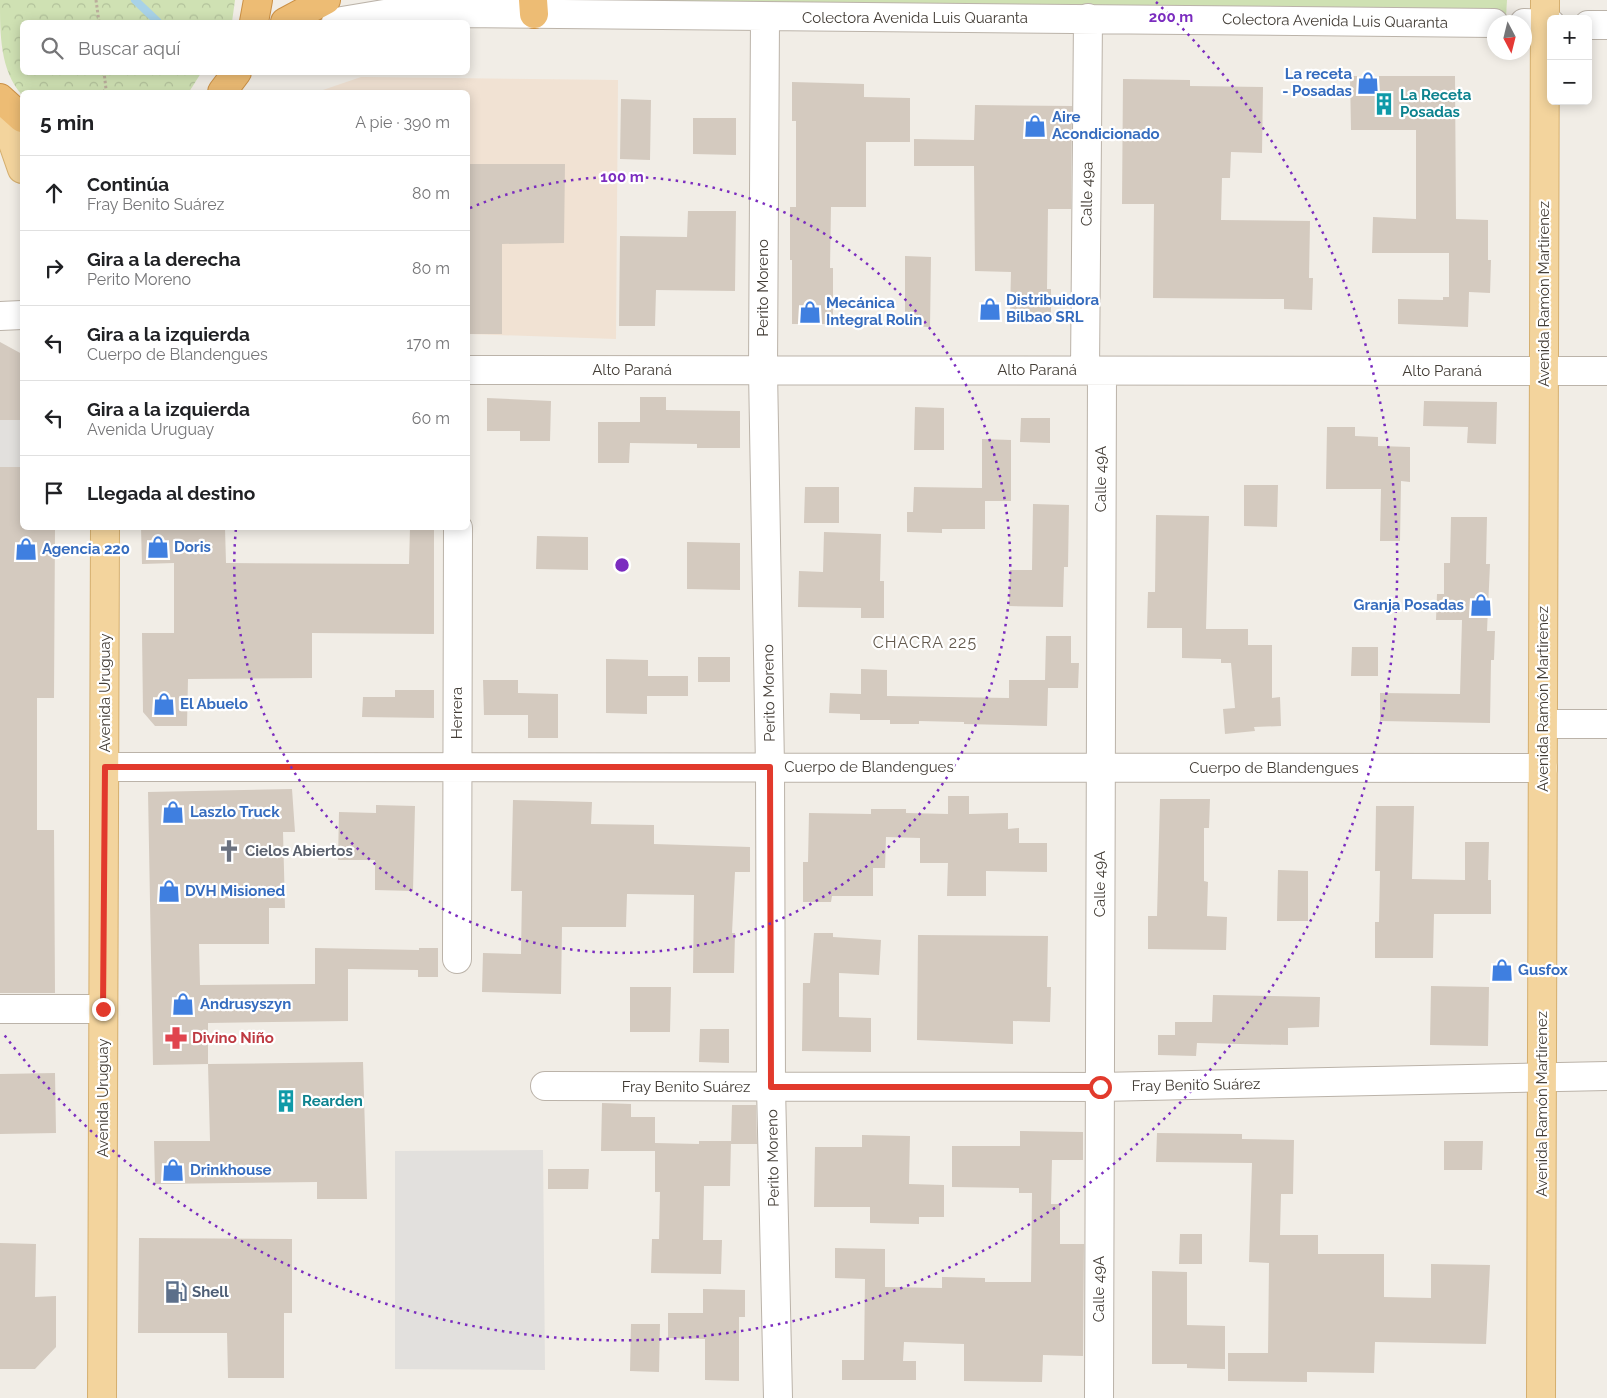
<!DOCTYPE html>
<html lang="es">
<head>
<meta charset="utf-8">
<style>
  :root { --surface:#fff; --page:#f2f2f2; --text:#202124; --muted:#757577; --line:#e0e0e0 }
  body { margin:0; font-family:Raleway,sans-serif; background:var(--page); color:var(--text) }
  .controls { position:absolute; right:15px; top:15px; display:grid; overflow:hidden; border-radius:8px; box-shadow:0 2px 12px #0003 }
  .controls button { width:45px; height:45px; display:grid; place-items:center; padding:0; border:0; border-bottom:1px solid var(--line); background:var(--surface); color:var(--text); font:25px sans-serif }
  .compass { position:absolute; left:1487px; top:15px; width:45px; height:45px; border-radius:50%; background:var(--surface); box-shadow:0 2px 12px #0003; rotate:173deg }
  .stop { position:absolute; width:15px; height:15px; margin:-11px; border:4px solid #e23a2c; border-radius:50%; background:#fff }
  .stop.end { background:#e23a2c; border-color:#fff; box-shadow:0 1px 5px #0008 }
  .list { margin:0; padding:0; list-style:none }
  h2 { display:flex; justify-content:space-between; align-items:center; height:65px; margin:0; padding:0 20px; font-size:21px }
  h2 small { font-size:16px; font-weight:400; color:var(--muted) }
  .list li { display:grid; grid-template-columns:32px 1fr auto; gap:15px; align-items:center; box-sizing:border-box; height:75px; padding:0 20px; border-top:1px solid var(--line) }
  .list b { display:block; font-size:19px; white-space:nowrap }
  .list p { margin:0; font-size:16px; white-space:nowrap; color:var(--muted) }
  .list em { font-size:16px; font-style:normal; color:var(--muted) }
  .icon { flex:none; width:28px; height:28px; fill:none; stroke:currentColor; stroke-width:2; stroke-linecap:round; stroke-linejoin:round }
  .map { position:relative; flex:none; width:1607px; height:1398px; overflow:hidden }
  .search { position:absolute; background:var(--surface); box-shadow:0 2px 12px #0003; left:20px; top:20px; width:450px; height:55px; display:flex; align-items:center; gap:12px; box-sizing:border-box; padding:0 18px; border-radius:8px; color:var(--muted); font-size:19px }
  .panel { position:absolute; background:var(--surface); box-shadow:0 2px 12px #0003; left:20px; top:90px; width:450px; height:440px; border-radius:8px }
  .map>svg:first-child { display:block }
  .commercial { fill:#f1e2d3 }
  .grass { fill:#cfe1b3 }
  .park { fill:url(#park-crowns) }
  .parking { fill:#e2e0dd }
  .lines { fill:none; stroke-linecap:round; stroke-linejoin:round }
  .stream { stroke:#a8d2e7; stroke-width:8 }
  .building { fill:#d4cabf }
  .street-casing { stroke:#bbb3a9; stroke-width:30 }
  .primary-casing { stroke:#d5af6f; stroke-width:30 }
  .highway-casing { stroke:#cb9045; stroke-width:30 }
  .path { stroke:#bbae9c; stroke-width:3; stroke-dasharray:2.5 2.5; stroke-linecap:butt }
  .street { stroke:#fff; stroke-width:28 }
  .primary { stroke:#f3d49d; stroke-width:28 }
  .highway { stroke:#edbc74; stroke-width:28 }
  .route { stroke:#e23a2c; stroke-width:6 }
  .ring { fill:none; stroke:#7b2cbf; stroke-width:2.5; stroke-dasharray:2.5 5 }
  .labels { text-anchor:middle; stroke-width:4.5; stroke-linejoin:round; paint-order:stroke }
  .street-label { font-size:15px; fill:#433d36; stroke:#fff }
  .shop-label { font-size:15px; font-weight:bold; fill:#366cbe; stroke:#fff; text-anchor:start }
  .culture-label { font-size:15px; font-weight:bold; fill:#0d838f; stroke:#fff; text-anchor:start }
  .worship-label { font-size:15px; font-weight:bold; fill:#5b616d; stroke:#fff; text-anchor:start }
  .health-label { font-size:15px; font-weight:bold; fill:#be3a42; stroke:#fff; text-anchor:start }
  .service-label { font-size:15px; font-weight:bold; fill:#4e5e75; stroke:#fff; text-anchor:start }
  .neighbourhood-label { font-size:16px; letter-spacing:1px; fill:#645a4e; stroke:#fff }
  .centre { fill:#7b2cbf; stroke:#fff; stroke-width:2.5 }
  .ring-label { font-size:15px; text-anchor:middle; font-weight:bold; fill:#7b2cbf; stroke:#fff; stroke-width:4.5; stroke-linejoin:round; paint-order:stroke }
</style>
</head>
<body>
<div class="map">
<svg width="1607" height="1398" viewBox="0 0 1607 1398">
  <defs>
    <pattern id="park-crowns" width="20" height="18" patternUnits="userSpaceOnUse" patternTransform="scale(1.25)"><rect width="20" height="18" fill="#cfe1b3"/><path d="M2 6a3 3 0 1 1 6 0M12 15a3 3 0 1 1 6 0" fill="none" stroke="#b3c29b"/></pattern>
  </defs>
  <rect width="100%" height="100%" fill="#f1ede6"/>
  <path class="commercial" d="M361 77 618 80 616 339 468 334V92H317Z"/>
  <path class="grass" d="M543 0H1507L1506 17 543 6Z"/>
  <path class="park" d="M0 0H235L232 22H22V72L201 73 189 92H22V95C0 70 0 35 0 0Z"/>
  <path class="parking" d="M0 420H22V467H0Z
    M543 1150 545 1370 395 1369V1151Z"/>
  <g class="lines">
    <path class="stream" d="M135 0 158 22"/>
  </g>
  <path class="building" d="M1350 76H1455L1456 219 1488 220V260H1491L1490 293 1469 292 1468 327 1398 324V299L1443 300V297H1449V253H1372L1373 217 1416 219V130H1351Z
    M1123 79 1190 80V86L1263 87 1262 153 1231 152 1230 178H1222L1221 220 1310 221 1309 278H1313L1312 310 1284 309V299L1153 298 1154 204H1122Z
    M792 82 864 84V97L910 98V142H866V207H831L830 268H833V324H792V260H790V207H796V121H792Z
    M621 99 651 100 650 160 620 159Z
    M975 105 1072 106 1071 209H1048L1047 289H1051V315L1010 314 1011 272 975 271 974 166H914V139L974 140Z
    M693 118H736V155L693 154Z
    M468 164H565L564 243 502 244V334H468Z
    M688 211H736L735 291 656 290 655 326H619L620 236 687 237Z
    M905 256 931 257 930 327 905 326Z
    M0 342 22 354V420H0Z
    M640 397H666V410L740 411V448H697V444L630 443 629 463H598V422H640Z
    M487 398 551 401 550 441H520V431H487Z
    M1424 401 1497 402 1496 444 1467 443 1468 427 1423 426Z
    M915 407 944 408V450H914Z
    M1021 418H1050V443L1020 442Z
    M1327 427H1355V436L1378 437V446L1410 447V482L1401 481 1400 541H1380L1381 489H1326Z
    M982 439 1011 440V501H985V529H942V533L907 532V512H913L914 487 982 488Z
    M0 467H22V528H55L54 698H37V830H54L55 993H0Z
    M1244 485H1278L1277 527 1244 526Z
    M805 487H839V523H804Z
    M1033 504 1069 505 1068 567H1064L1063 607 1009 606 1010 570H1032Z
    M1156 515 1209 516 1206 629H1248V645H1272V698L1280 697 1281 726 1254 727 1255 731 1225 734 1223 709 1235 708 1231 663H1221V659L1182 658V628H1147L1148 592H1155Z
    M1451 517H1487L1486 564H1490L1487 631H1495L1494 660H1491L1490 723 1380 721V693L1460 694 1462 620H1436L1437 594H1444V563H1450Z
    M141 528H225L226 563 409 564 410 528H434V634L312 633V678L188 679 187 726H155L143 712 142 633H174V563L142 564Z
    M824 532 881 534 880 581H884V618H861V608L798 607 799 571 823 572Z
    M537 536 588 537V570L536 569Z
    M687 542 740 543V590L687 589Z
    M1046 636H1071V663H1079L1078 688H1048L1047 726 964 724V722L919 721V724H890V720H860V714L829 713 830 693 861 694V669L887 670V696L1009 698V680H1045Z
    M1352 647H1378V676H1351Z
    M698 657H730V682H698Z
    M606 659 648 660V676H688V696H647V714L606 713Z
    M483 680H518V693L558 694V738H528V715H484Z
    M395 690H434V718L362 717 363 697H395Z
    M292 789 295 832H283L285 908H269V944H199L200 985 315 984V948L419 950V948H438V977H418V970L348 969V1021L208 1023V1064L153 1065 148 792Z
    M948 796H969V814L1008 813V829L1019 828V843H1047V872L986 871V896H947L948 863H920V838L886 837 885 868H873V896H832L831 902H803V862H808L809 813 871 814V809H906V813L948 814Z
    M1160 799H1210L1209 828H1204V881L1208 882 1207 916 1227 917 1226 950 1148 949V916H1157Z
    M513 800 592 802 591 824 654 825V844L750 847V872H735L732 933H735L734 973H693L694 895 627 894 626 927H562L561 994 482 992 483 953 521 954 522 891H511Z
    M376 805 415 806 413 891 375 890V860H338L339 812 376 813Z
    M1376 806H1414L1412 879 1465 880V842H1489L1488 880H1491V914H1434L1433 958H1375V922H1379L1380 871H1375Z
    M1278 870 1308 871V921H1277Z
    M814 933H833V937L881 940 879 975 839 973V1017L871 1018V1052L802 1051 803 983H810Z
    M918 935 1048 936 1047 987H1051L1050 1022 1013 1021V1044L917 1040Z
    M1431 986 1489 987 1488 1046 1430 1045Z
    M630 987H671L670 1032H630Z
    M1213 995 1320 997 1319 1027 1288 1028V1045L1197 1043 1196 1056 1158 1055V1035H1175V1022H1212Z
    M700 1029H729V1063L699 1062Z
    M363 1062 367 1199H317V1182L155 1184 154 1141H210L208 1064Z
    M55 1073 56 1133 0 1134V1074Z
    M602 1103 631 1104V1117H655V1143L699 1144V1141H731L730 1186H704L703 1240H722L721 1274 651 1273 652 1239H659L660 1192H655V1151H601Z
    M732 1105H756L757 1144H731Z
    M1020 1131 1083 1132V1160H1052L1051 1204H1060V1244H1084L1083 1356 1043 1355 1042 1382 964 1381V1344L904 1342 903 1361H916V1380H842V1360H864L865 1279 835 1278V1248L885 1249V1287L942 1288V1277L985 1278V1282H1031L1032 1193H1019V1188L952 1187V1146H1020Z
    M1157 1133 1242 1134V1139L1294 1140 1293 1194H1281L1280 1235H1318V1254H1384V1297L1431 1298V1264L1490 1265 1486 1344 1375 1342 1374 1373 1307 1372V1382L1228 1381V1353H1268L1269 1263 1249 1262 1252 1163 1156 1162Z
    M862 1135 910 1136 909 1184 944 1185V1217H919V1224L870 1223V1207H814L815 1147H862Z
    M1444 1141H1483L1482 1170H1444Z
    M548 1169H589L588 1189H548Z
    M1180 1234H1202V1264H1179Z
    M139 1238 292 1239V1313H284V1378H228L227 1333H138Z
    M0 1243 36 1244 35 1297 56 1296V1347L35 1369H0Z
    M1152 1271 1187 1272V1325L1225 1326V1369L1187 1368V1364H1152Z
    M703 1289 745 1290V1317H739V1381L705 1380V1339L668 1338V1313H703Z
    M631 1324H660L659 1372 630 1371Z"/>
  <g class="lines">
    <defs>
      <path id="street" d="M765 18 763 370 770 767 771 1087 778 1398
        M336 22 384 14 460 13 1494 23
        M1524 23 1551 24
        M1588 25H1607
        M0 316 22 315
        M468 370 1607 371
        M1085 370 1088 18
        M1543 724H1607
        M105 767 1543 768
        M457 959 458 528
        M0 1009H103
        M545 1086 1100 1087 1607 1076
        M1099 1398 1102 371"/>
      <path id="primary" d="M0 106 22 169
        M102 1398 105 528
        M1541 1398 1545 0"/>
      <path id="highway" d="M533 0 534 14
        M254 22 258 0
        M285 22 326 0
        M222 92 237 72
        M0 98 22 118"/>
    </defs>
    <use href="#street" class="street-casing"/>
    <use href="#primary" class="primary-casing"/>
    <use href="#highway" class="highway-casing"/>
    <path class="path" d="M96 0 99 22
      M103 92 106 89 104 72"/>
    <use href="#street" class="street"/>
    <use href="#primary" class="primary"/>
    <use href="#highway" class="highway"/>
  </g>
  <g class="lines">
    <path class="route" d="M103 1009 105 767H770L771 1087H1100"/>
  </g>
  <g class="ring">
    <path d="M470 208A388 388 0 1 1 236 528"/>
    <path d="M1156 2A776 776 0 1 1 2 1032"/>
  </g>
  <defs>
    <symbol id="shop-bare" viewBox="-9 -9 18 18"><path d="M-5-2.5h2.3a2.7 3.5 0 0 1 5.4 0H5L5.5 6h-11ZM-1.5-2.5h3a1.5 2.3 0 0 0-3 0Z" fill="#3f7fe0" stroke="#fff" stroke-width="2.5" paint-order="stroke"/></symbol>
    <symbol id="building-bare" viewBox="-9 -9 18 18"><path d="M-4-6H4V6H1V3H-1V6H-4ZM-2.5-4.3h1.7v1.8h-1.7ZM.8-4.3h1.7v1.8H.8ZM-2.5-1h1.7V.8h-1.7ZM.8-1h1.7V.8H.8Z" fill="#0f9aa8" stroke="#fff" stroke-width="2.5" paint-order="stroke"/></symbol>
    <symbol id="church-bare" viewBox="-9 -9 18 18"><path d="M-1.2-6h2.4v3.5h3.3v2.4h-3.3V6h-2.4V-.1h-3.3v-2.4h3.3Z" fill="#6b7280" stroke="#fff" stroke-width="2.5" paint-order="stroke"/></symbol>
    <symbol id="pharmacy-bare" viewBox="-9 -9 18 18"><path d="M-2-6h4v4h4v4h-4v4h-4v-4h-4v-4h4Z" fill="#e0444e" stroke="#fff" stroke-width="2.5" paint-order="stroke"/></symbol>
    <symbol id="fuel-bare" viewBox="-9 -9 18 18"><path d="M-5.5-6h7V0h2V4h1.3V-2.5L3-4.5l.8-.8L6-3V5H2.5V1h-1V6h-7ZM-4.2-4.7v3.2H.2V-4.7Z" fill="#5c6f8a" stroke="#fff" stroke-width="2.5" paint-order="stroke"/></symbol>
  </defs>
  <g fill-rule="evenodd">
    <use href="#shop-bare" x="1352" y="67" width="32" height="32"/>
    <use href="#building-bare" x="1368" y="88" width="32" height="32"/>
    <use href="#shop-bare" x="1019" y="110" width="32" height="32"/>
    <use href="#shop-bare" x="974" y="293" width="32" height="32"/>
    <use href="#shop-bare" x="794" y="296" width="32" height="32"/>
    <use href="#shop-bare" x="142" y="531" width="32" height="32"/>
    <use href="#shop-bare" x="10" y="533" width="32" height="32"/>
    <use href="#shop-bare" x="1465" y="589" width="32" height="32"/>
    <use href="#shop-bare" x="148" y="688" width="32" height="32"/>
    <use href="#shop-bare" x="157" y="796" width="32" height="32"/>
    <use href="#church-bare" x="213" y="835" width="32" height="32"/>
    <use href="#shop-bare" x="153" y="875" width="32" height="32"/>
    <use href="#shop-bare" x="1486" y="954" width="32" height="32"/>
    <use href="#shop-bare" x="167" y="988" width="32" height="32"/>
    <use href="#pharmacy-bare" x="160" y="1022" width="32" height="32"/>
    <use href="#building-bare" x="270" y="1085" width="32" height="32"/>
    <use href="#shop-bare" x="157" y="1154" width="32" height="32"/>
    <use href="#fuel-bare" x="160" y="1276" width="32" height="32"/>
  </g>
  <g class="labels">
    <g class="street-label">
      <text x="915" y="23">Colectora Avenida Luis Quaranta</text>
      <text transform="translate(1335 21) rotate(1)" y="5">Colectora Avenida Luis Quaranta</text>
      <text transform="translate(1087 194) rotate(-89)" y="5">Calle 49a</text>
      <text transform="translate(763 288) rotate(-90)" y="5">Perito Moreno</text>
      <text transform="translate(1544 294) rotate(-90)" y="5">Avenida Ramón Martirenez</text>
      <text x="632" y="375">Alto Paraná</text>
      <text x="1037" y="375">Alto Paraná</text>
      <text x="1442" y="376">Alto Paraná</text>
      <text transform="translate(1101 479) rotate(-90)" y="5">Calle 49A</text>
      <text transform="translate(105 693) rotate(-90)" y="5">Avenida Uruguay</text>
      <text transform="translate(769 693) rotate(-91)" y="5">Perito Moreno</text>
      <text transform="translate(1543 699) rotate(-90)" y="5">Avenida Ramón Martirenez</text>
      <text transform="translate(457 713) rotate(-90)" y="5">Herrera</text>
      <text x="869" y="772">Cuerpo de Blandengues</text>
      <text x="1274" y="773">Cuerpo de Blandengues</text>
      <text transform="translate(1100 884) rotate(-90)" y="5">Calle 49A</text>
      <text transform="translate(1196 1085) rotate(-1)" y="5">Fray Benito Suárez</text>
      <text x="686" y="1092">Fray Benito Suárez</text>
      <text transform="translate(103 1098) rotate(-90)" y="5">Avenida Uruguay</text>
      <text transform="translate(1542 1104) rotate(-90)" y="5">Avenida Ramón Martirenez</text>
      <text transform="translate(773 1158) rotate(-91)" y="5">Perito Moreno</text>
      <text transform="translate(1099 1289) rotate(-90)" y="5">Calle 49A</text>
    </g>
    <g class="shop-label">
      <text x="1352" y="79" text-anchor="end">La receta<tspan x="1352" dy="17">- Posadas</tspan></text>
      <text x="1052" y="122">Aire<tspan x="1052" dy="17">Acondicionado</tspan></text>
      <text x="1006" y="305">Distribuidora<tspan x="1006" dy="17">Bilbao SRL</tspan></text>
      <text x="826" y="308">Mecánica<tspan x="826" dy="17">Integral Rolin</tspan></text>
      <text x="174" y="552">Doris</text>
      <text x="42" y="554">Agencia 220</text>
      <text x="1464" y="610" text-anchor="end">Granja Posadas</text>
      <text x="180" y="709">El Abuelo</text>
      <text x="190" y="817">Laszlo Truck</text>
      <text x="185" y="896">DVH Misioned</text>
      <text x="1518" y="975">Gusfox</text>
      <text x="200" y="1009">Andrusyszyn</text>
      <text x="190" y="1175">Drinkhouse</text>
    </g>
    <g class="culture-label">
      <text x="1400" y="100">La Receta<tspan x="1400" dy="17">Posadas</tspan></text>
      <text x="302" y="1106">Rearden</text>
    </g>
    <g class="worship-label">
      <text x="245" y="856">Cielos Abiertos</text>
    </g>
    <g class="health-label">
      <text x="192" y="1043">Divino Niño</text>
    </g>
    <g class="service-label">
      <text x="192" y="1297">Shell</text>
    </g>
    <g class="neighbourhood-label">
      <text x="925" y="648">CHACRA 225</text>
    </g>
  </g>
  <circle cx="622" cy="565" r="8" class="centre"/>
  <g class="ring-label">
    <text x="1171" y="22">200 m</text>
    <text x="622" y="182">100 m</text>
  </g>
</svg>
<div class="controls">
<button>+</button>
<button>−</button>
</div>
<svg class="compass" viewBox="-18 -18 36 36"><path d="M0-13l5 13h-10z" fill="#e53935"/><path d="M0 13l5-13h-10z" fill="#757577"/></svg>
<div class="stop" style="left:1100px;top:1087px"></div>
<div class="stop end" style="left:103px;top:1009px"></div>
<div class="search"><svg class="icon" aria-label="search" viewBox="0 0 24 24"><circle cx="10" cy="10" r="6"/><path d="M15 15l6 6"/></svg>Buscar aquí</div>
<section class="panel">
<h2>5 min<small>A pie · 390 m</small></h2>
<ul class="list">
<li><svg class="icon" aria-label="ahead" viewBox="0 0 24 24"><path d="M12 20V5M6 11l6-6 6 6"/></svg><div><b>Continúa</b><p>Fray Benito Suárez</p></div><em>80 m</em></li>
<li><svg class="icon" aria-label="right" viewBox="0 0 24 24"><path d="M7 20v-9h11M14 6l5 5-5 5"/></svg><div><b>Gira a la derecha</b><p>Perito Moreno</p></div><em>80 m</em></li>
<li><svg class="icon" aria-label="left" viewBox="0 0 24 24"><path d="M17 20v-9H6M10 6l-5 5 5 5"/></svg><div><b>Gira a la izquierda</b><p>Cuerpo de Blandengues</p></div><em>170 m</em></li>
<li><svg class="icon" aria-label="left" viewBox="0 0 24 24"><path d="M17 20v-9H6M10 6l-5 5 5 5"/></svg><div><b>Gira a la izquierda</b><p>Avenida Uruguay</p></div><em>60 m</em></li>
<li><svg class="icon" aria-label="arrive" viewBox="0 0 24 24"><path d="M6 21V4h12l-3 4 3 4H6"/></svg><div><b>Llegada al destino</b></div></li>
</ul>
</section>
</div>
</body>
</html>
